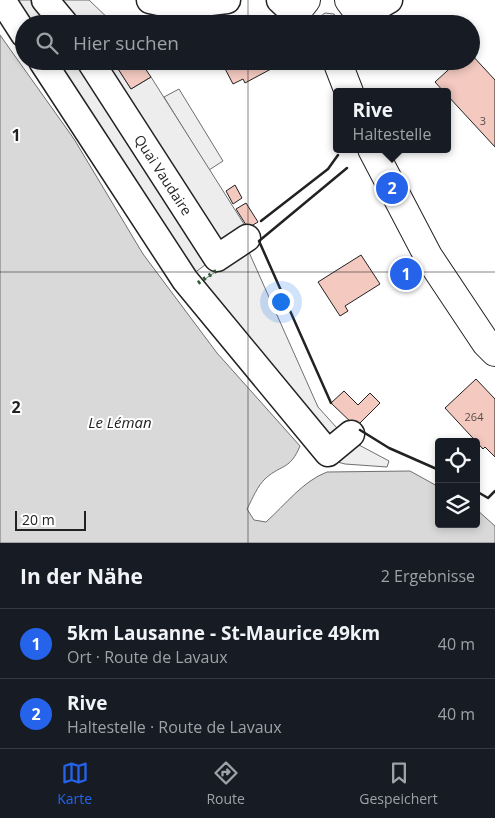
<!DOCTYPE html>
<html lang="de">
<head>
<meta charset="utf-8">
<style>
  :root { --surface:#171b24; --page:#242831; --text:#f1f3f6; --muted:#9ea1a6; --line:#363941; --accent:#2563eb }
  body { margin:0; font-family:"Open Sans",sans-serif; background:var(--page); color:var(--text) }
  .controls { position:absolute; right:15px; bottom:15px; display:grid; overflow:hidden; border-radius:5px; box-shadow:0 2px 8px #0003 }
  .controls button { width:45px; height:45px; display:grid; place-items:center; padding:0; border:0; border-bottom:1px solid var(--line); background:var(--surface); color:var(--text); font:25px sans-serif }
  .scale { position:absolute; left:15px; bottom:12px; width:71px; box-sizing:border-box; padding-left:5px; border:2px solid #222; border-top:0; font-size:14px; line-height:18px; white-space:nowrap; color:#222; -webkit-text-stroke:4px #fff; paint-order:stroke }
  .you { position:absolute; left:280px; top:301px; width:18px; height:18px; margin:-12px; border:4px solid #fff; border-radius:50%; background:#1a73e8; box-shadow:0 0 0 8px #1a73e833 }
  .badge { display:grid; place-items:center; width:32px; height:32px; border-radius:50%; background:var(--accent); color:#fff; font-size:16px; font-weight:700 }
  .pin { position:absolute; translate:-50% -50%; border:2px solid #fff; box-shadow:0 1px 5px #0006 }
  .popup { position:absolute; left:333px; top:88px; width:118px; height:65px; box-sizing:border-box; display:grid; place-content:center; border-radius:5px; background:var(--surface); filter:drop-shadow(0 1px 4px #0005); font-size:16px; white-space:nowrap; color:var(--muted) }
  .popup b { font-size:19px; color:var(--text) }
  .popup::after { content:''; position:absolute; left:50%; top:100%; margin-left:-10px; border:10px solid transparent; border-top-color:var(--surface) }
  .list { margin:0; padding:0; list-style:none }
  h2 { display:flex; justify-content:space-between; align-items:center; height:65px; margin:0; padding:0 20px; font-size:21px }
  h2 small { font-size:16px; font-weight:400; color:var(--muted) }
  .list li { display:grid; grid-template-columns:32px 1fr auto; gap:15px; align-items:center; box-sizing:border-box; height:70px; padding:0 20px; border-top:1px solid var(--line) }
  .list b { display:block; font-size:19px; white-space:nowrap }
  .list p { margin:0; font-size:16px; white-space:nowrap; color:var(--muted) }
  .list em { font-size:16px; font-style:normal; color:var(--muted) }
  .icon { flex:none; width:28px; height:28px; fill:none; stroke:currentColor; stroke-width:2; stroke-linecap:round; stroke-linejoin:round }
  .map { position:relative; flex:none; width:495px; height:543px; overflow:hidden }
  .search { position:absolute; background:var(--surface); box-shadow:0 2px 8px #0003; left:15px; right:15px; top:15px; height:55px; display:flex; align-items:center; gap:12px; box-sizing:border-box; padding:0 18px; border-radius:28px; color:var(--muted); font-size:19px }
  .sheet { height:205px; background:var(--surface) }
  nav { display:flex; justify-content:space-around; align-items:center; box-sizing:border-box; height:70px; border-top:1px solid var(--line); background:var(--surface); font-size:14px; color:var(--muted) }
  nav a { display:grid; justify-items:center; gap:2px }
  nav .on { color:var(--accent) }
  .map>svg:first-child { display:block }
  .green { fill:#eee; stroke:#6f6f6f }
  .parking { fill:#ededed; stroke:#6f6f6f }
  .water { fill:#d9d9d9; stroke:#6f6f6f }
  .building { fill:#f3c9c0; stroke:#222 }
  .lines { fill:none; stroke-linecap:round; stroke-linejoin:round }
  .minor-casing { stroke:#222; stroke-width:29 }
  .major-casing { stroke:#222; stroke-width:30 }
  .minor { stroke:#fff; stroke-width:26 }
  .major { stroke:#fff; stroke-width:28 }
  .hedge { stroke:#2f5e38; stroke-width:4; stroke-dasharray:2.5 4; stroke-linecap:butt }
  .wall { stroke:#222; stroke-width:2.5 }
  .grid { fill:none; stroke:#222; stroke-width:1; stroke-opacity:0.55 }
  .labels { text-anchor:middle; stroke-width:4; stroke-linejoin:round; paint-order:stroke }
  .number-label { font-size:11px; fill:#564c4a }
  .street-label { font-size:14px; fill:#222; stroke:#fff }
  .water-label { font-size:15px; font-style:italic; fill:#222; stroke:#fff }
  .grid-label { font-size:16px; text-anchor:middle; font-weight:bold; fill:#222; stroke:#fff; stroke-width:4; stroke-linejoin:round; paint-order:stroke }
</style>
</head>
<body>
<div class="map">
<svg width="495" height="543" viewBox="0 0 495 543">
  <rect width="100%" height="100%" fill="#fff"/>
  <path class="green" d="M325 13 334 14 342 24H316L318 18Z
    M179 89 223 161 209 170 164 97Z
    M248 250 318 407 346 438 389 461 387 467 345 464 330 460 187 291Z"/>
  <path class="parking" d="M2 0H89L114 24H24Z
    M42 61H113L131 89 151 77 249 232 185 280Z"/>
  <path class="water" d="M0 35 74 139 143 254 217 353 300 446C290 470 282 464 266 478 257 486 253 498 247 509L254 520 266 522C285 505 303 481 327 472L410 471 439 487V524H476V509L495 526V543H0Z"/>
  <path class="building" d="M192 16 194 24H163V18Z
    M471 54 495 80V147L447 95V92H444L435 82 458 61H471Z
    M113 61H140L151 77 131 89Z
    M221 61H267L271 69 245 83 243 79 233 84Z
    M235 185 242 198 233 204 226 191Z
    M246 203 258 222 248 228 236 209Z
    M361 255 380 284 345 306 348 311 340 316 318 282Z
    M476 379 495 399V457L485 447 483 449 445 408Z
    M344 391 358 405 370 393 380 403 356 427 331 403Z"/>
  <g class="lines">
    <defs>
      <path id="minor" d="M2 0 24 34
        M45 0 65 24
        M150 0 177 6 227 0
        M280 0 295 14
        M361 16 389 0
        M42 61 185 280 328 453 351 434
        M90 61 217 258 247 238"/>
      <path id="major" d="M349 0 361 16 362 24
        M292 24 295 14 306 0
        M337 61 349 92
        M372 149 428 256 486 343 495 352"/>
    </defs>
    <use href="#minor" class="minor-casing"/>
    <use href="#major" class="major-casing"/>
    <use href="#minor" class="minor"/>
    <use href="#major" class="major"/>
    <path class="hedge" d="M198 283 219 269"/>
    <path class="wall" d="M261 221 328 169 338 155
      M331 403 259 241 347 168
      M360 430 389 448 439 470
      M476 491 488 498 495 491"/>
  </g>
  <path class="grid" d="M248 0V24M248 61V543M0 272H495"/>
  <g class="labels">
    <g class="number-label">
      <text x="483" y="125">3</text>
      <text x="474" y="421">264</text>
    </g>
    <g class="street-label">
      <text transform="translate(163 175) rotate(57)" y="5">Quai Vaudaire</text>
    </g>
    <g class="water-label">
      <text x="120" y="428">Le Léman</text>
    </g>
  </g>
  <g class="grid-label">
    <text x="16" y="141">1</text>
    <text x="16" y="413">2</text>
  </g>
</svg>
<div class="controls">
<button><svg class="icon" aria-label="locate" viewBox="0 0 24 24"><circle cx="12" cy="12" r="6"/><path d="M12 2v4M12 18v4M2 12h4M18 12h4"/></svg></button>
<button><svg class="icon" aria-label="layers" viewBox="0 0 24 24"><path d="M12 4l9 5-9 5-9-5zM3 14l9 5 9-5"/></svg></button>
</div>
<div class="scale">20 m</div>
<div class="you"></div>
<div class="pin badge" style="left:406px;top:274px">1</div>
<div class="pin badge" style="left:392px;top:188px">2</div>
<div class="popup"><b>Rive</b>Haltestelle</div>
<div class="search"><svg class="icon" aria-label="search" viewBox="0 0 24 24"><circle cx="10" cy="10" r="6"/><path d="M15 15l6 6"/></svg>Hier suchen</div>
</div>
<section class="sheet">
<h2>In der Nähe<small>2 Ergebnisse</small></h2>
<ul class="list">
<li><span class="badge">1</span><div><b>5km Lausanne - St-Maurice 49km</b><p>Ort · Route de Lavaux</p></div><em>40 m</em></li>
<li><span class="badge">2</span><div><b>Rive</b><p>Haltestelle · Route de Lavaux</p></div><em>40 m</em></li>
</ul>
</section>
<nav>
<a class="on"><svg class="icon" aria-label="map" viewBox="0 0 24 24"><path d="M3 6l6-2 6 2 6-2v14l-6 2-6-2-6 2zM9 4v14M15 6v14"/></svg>Karte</a>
<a><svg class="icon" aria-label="directions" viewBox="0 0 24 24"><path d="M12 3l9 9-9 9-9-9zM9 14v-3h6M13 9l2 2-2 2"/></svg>Route</a>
<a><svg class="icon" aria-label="saved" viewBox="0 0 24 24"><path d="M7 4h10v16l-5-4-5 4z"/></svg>Gespeichert</a>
</nav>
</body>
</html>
